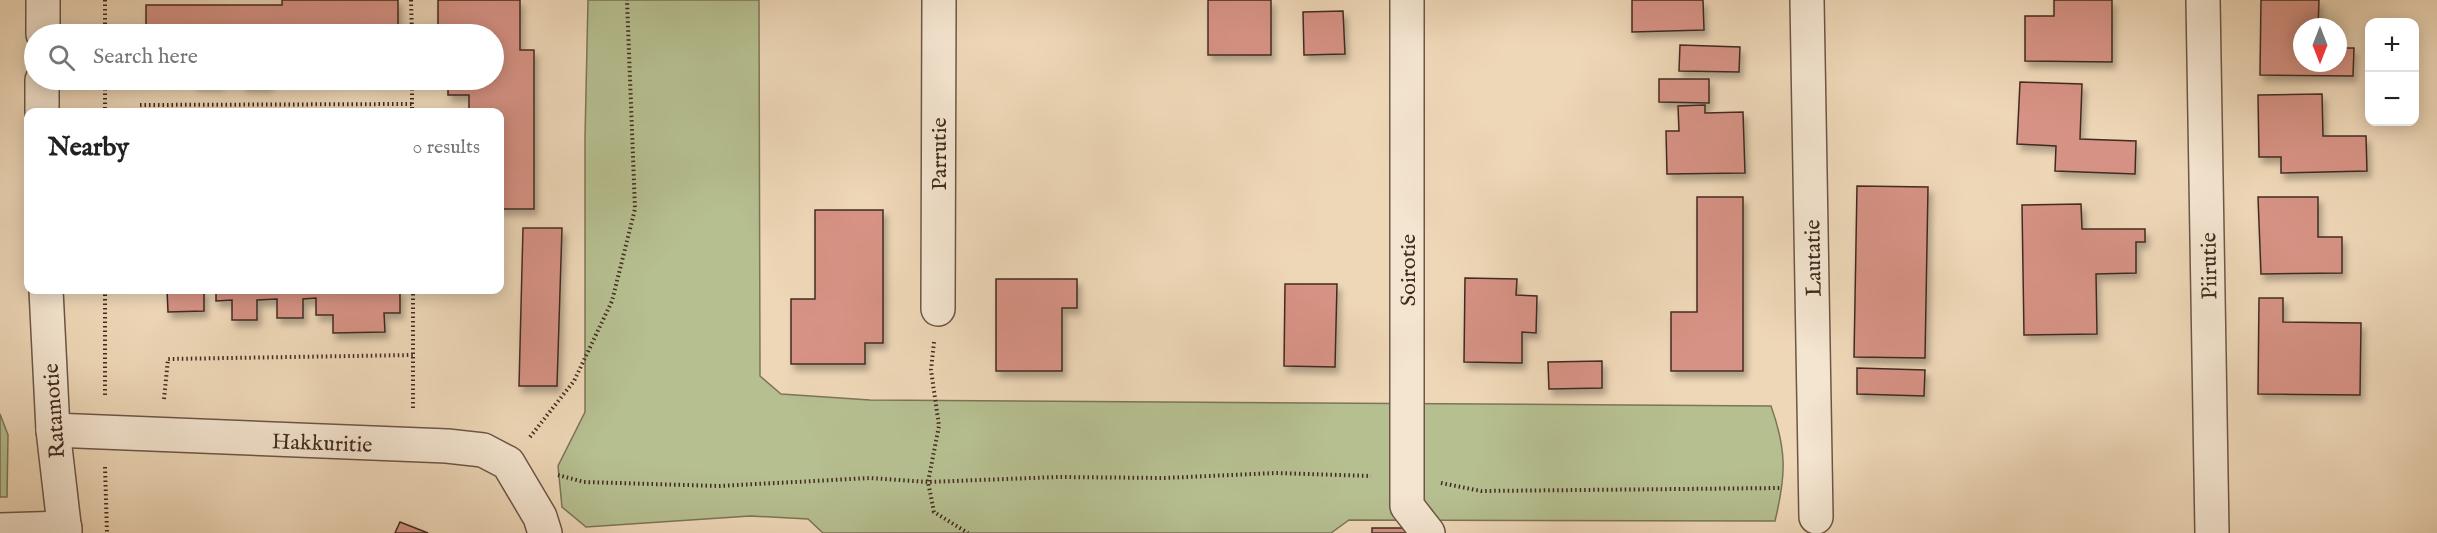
<!DOCTYPE html>
<html lang="en">
<head>
<meta charset="utf-8">
<style>
  :root { --surface:#fff; --page:#f2f2f2; --text:#222; --muted:#767676; --line:#e0e0e0 }
  body { margin:0; font-family:"IM FELL English",serif; background:var(--page); color:var(--text) }
  .controls { position:absolute; right:18px; top:18px; display:grid; overflow:hidden; border-radius:12px; box-shadow:0 3px 15px #0003 }
  .controls button { width:54px; height:54px; display:grid; place-items:center; padding:0; border:0; border-bottom:2px solid var(--line); background:var(--surface); color:var(--text); font:30px sans-serif }
  .compass { position:absolute; left:2293px; top:18px; width:54px; height:54px; border-radius:50%; background:var(--surface); box-shadow:0 3px 15px #0003; rotate:180deg }
  .list { margin:0; padding:0; list-style:none }
  h2 { display:flex; justify-content:space-between; align-items:center; height:78px; margin:0; padding:0 24px; font-size:26px }
  h2 small { font-size:20px; font-weight:400; color:var(--muted) }
  .icon { flex:none; width:33px; height:33px; fill:none; stroke:currentColor; stroke-width:2; stroke-linecap:round; stroke-linejoin:round }
  .map { position:relative; flex:none; width:2437px; height:533px; overflow:hidden }
  .search { position:absolute; background:var(--surface); box-shadow:0 3px 15px #0003; left:24px; top:24px; width:480px; height:66px; display:flex; align-items:center; gap:15px; box-sizing:border-box; padding:0 21px; border-radius:33px; color:var(--muted); font-size:22px }
  .panel { position:absolute; background:var(--surface); box-shadow:0 3px 15px #0003; left:24px; top:108px; width:480px; height:186px; border-radius:12px }
  .map>svg:first-child { display:block }
  .green { fill:#b6bf90; stroke:#7c7558; stroke-width:1.5 }
  .building { fill:#d69284; stroke:#422b21; stroke-width:1.5; filter:url(#shadow) }
  .lines { fill:none; stroke-linecap:round; stroke-linejoin:round }
  .minor-casing { stroke:#6d5646; stroke-width:36 }
  .tertiary-casing { stroke:#6d5646; stroke-width:36 }
  .path { stroke:#422b21; stroke-width:4; stroke-dasharray:1.5 3; stroke-linecap:butt }
  .minor { stroke:#f4e5d0; stroke-width:33 }
  .tertiary { stroke:#f4e5d0; stroke-width:33 }
  .labels { text-anchor:middle; stroke-width:4.5; stroke-linejoin:round; paint-order:stroke }
  .street-label { font-size:22px; fill:#422b21; stroke:#f4e5d0 }
</style>
</head>
<body>
<div class="map">
<svg width="2437" height="533" viewBox="0 0 2437 533">
  <defs>
    <filter id="shadow"><feDropShadow dx="3.5" dy="6" stdDeviation="3" flood-color="#0004"/></filter>
  </defs>
  <rect width="100%" height="100%" fill="#eed7b7"/>
  <filter id="stains"><feTurbulence type="fractalNoise" baseFrequency=".00333" numOctaves="4"/><feColorMatrix values="0 0 0 0 .2 0 0 0 0 .09 0 0 0 0 .02 0 0 0 .5 -.17"/></filter>
  <radialGradient id="worn" r=".72"><stop offset=".6" stop-color="#630" stop-opacity="0"/><stop offset="1" stop-color="#630" stop-opacity=".3"/></radialGradient>
  <path class="green" d="M588 0H759L760 376 781 394 870 400 1771 406C1787 451 1786 475 1775 521L1349 520 1331 533H823L808 519 750 516 586 527 562 507 558 466 585 412V137Z
    M0 414 8 435 7 497H0Z"/>
  <path class="building" d="M282 0H398V34H146V5H282Z
    M438 0H520V50H534V209H500V112H469V95H448V80H494V34H438Z
    M1208 0H1271V55H1208Z
    M1632 0H1703L1704 30 1632 32Z
    M2054 0H2112V62L2025 61V16H2054Z
    M2261 0H2319L2318 27H2302V63H2338V48H2354L2353 76 2260 75Z
    M1343 11 1345 54 1304 55 1303 12Z
    M1680 45 1740 47 1739 72 1679 71Z
    M1659 79H1709V103L1659 102Z
    M194 80H220V84H194Z
    M243 80H269V85H243Z
    M2020 82 2082 84 2080 139 2136 141 2135 174 2055 171 2056 146 2017 144Z
    M2322 94 2323 136H2366L2367 171 2281 173V157H2259L2258 95Z
    M1705 105V113L1743 112 1745 173 1667 174 1666 131H1679L1678 106Z
    M1857 186 1928 187 1925 358 1854 357Z
    M1697 197H1743V371H1671V312H1697Z
    M2258 197H2318V237H2342V273L2261 274Z
    M2081 204 2082 229H2145V242H2136V273L2096 274 2097 334 2024 335 2022 205Z
    M815 210H883V343H865V364H791V299H815Z
    M523 228H562L557 386H519Z
    M1465 278 1517 279 1516 295 1537 296 1536 333 1522 332V363L1464 362Z
    M996 279H1077V308H1062V371H996Z
    M1285 284H1337L1335 367 1284 366Z
    M167 290H204V311L168 312Z
    M216 290H400V313H384L385 332 333 333V315H316V298L303 299V318H277V299L257 300V320H232V300L216 301Z
    M2259 298H2283V322L2361 323 2360 395 2258 394Z
    M1602 361V388L1549 389 1548 362Z
    M1857 368 1925 370 1924 396 1857 394Z
    M400 522 428 533H395Z
    M1372 528H1408V533H1372Z"/>
  <g class="lines">
    <defs>
      <path id="minor" d="M1407 0V506L1428 533
        M1807 0 1816 517
        M2203 0 2212 533
        M938 309 939 0
        M53 430 447 446 483 450 508 463 540 517 545 533
        M0 530 65 528"/>
      <path id="tertiary" d="M43 34V0
        M42 112V80
        M46 290 53 430 65 533"/>
    </defs>
    <use href="#minor" class="minor-casing"/>
    <use href="#tertiary" class="tertiary-casing"/>
    <path class="path" d="M105 0V34
      M411 0 412 34
      M105 80V112
      M412 80V112
      M140 105 412 104
      M105 290V397
      M934 342 931 370 939 426 928 482 934 512 968 533
      M164 399 168 359 413 355
      M413 408V290
      M530 437 574 381 612 301 635 209 627 0
      M105 467 107 533
      M558 475 584 482 719 486 870 478 928 482 1058 477 1164 478 1276 473 1371 476
      M1441 483 1481 491 1780 488"/>
    <use href="#minor" class="minor"/>
    <use href="#tertiary" class="tertiary"/>
  </g>
  <g class="labels">
    <g class="street-label">
      <text transform="translate(938 154) rotate(-90)" y="8">Parrutie</text>
      <text transform="translate(1812 258) rotate(-91)" y="8">Lautatie</text>
      <text transform="translate(2208 266) rotate(-91)" y="8">Piirutie</text>
      <text transform="translate(1407 270) rotate(-90)" y="8">Soirotie</text>
      <text transform="translate(53 411) rotate(-94)" y="8">Ratamotie</text>
      <text transform="translate(322 442) rotate(2)" y="8">Hakkuritie</text>
    </g>
  </g>
  <rect width="100%" height="100%" filter="url(#stains)"/>
  <rect width="100%" height="100%" fill="url(#worn)"/>
</svg>
<div class="controls">
<button>+</button>
<button>−</button>
</div>
<svg class="compass" viewBox="-18 -18 36 36"><path d="M0-13l5 13h-10z" fill="#e53935"/><path d="M0 13l5-13h-10z" fill="#767676"/></svg>
<div class="search"><svg class="icon" aria-label="search" viewBox="0 0 24 24"><circle cx="10" cy="10" r="6"/><path d="M15 15l6 6"/></svg>Search here</div>
<section class="panel">
<h2>Nearby<small>0 results</small></h2>
<ul class="list">
</ul>
</section>
</div>
</body>
</html>
